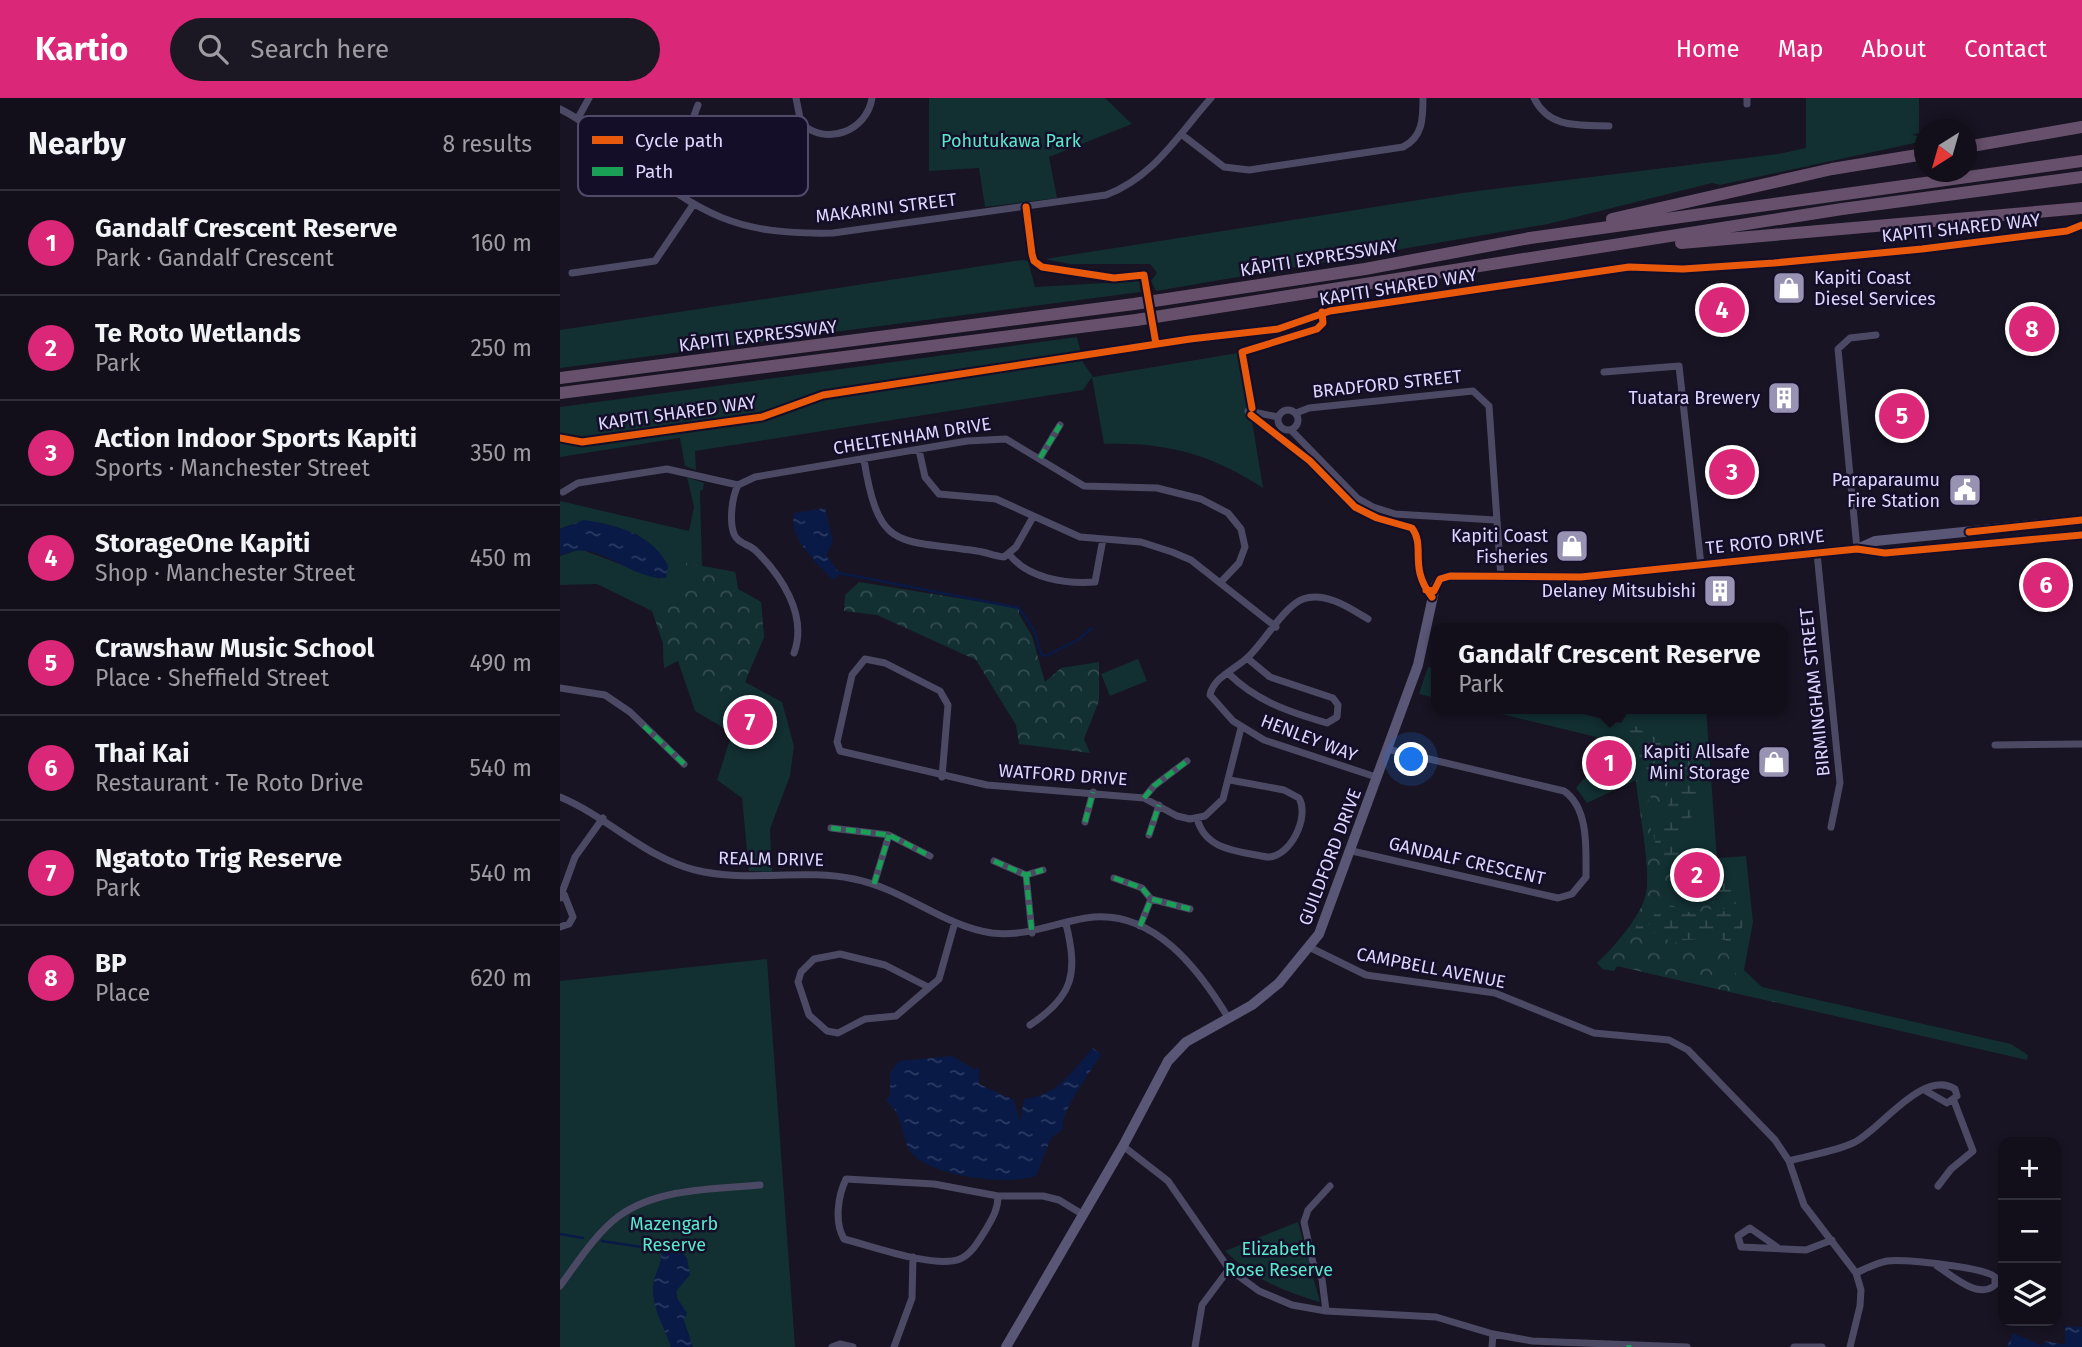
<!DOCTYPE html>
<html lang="en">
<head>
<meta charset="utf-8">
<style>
  :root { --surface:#120f1a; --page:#1b1823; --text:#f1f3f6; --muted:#9c9ca2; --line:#312f39; --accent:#db2777 }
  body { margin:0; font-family:"Fira Sans",sans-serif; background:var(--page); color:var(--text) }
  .controls { position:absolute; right:21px; bottom:21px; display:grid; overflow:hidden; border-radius:14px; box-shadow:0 4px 10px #0003 }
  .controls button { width:63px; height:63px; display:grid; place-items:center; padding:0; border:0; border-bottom:2px solid var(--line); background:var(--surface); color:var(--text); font:35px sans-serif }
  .compass { position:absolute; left:1354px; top:21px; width:63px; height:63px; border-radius:50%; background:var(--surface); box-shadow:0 4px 10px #0003; rotate:217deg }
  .you { position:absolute; left:852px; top:662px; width:24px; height:24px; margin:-18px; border:5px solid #fff; border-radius:50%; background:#1a73e8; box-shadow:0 0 0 10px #1a73e833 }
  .badge { display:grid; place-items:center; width:46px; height:46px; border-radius:50%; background:var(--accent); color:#fff; font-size:23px; font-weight:700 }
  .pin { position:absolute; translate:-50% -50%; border:4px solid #fff; box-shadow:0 2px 7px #0006 }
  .popup { position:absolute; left:871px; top:525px; width:357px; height:91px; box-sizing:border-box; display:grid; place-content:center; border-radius:14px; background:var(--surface); filter:drop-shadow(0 2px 5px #0005); font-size:23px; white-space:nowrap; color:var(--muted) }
  .popup b { font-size:26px; color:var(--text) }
  .popup::after { content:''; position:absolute; left:50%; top:100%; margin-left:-14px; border:14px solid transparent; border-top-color:var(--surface) }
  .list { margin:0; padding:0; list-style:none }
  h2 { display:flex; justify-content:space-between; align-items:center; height:91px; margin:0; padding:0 28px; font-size:30px }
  h2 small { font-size:23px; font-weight:400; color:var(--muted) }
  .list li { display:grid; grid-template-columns:46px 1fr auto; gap:21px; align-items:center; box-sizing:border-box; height:105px; padding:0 28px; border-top:2px solid var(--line) }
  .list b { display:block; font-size:26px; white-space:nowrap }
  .list p { margin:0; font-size:23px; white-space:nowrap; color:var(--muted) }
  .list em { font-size:23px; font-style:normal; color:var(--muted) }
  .icon { flex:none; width:38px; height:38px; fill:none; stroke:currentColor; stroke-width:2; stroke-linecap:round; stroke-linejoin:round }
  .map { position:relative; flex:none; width:1522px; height:1249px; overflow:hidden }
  header { display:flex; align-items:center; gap:42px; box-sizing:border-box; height:98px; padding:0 35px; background:var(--accent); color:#fff }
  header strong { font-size:33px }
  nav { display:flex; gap:38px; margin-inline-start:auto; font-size:24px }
  .search { width:490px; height:63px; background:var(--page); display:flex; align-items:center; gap:18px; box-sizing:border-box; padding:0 24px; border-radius:38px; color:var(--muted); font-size:26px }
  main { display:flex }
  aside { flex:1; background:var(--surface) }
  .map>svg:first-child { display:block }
  .green { fill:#122f32 }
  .forest { fill:url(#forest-crowns) }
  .wetland { fill:url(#wetland-marsh) }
  .water { fill:url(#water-ripples) }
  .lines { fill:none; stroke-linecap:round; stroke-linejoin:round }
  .stream { stroke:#091a46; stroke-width:2.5 }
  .street { stroke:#4c4964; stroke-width:7 }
  .secondary { stroke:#595676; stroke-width:10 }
  .highway { stroke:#67506b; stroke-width:12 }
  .quiet { stroke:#1a9f57; stroke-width:5; stroke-dasharray:10 5; stroke-linecap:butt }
  .cycleway-casing { stroke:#140e29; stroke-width:11 }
  .cycleway { stroke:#e8590c; stroke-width:7 }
  .labels { text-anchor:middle; stroke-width:5; stroke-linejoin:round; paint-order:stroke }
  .park-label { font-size:18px; fill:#59e8cc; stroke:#140e29 }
  .street-label { font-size:18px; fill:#ddd7ff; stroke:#140e29 }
  .poi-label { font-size:18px; fill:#ddd7ff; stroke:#140e29; text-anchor:end }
  .key { fill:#140e29; stroke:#504a69; stroke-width:2 }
  .key-label { font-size:19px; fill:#ddd7ff }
</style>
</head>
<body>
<header>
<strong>Kartio</strong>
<div class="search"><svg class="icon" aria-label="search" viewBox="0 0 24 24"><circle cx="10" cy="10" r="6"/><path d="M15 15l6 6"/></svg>Search here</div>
<nav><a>Home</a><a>Map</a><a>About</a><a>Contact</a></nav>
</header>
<main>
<aside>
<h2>Nearby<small>8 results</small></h2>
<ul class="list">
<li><span class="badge">1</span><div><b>Gandalf Crescent Reserve</b><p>Park · Gandalf Crescent</p></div><em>160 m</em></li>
<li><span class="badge">2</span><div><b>Te Roto Wetlands</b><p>Park</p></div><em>250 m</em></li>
<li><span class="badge">3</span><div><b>Action Indoor Sports Kapiti</b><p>Sports · Manchester Street</p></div><em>350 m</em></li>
<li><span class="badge">4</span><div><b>StorageOne Kapiti</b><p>Shop · Manchester Street</p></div><em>450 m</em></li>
<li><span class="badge">5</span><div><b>Crawshaw Music School</b><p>Place · Sheffield Street</p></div><em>490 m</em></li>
<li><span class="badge">6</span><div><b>Thai Kai</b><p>Restaurant · Te Roto Drive</p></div><em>540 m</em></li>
<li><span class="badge">7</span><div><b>Ngatoto Trig Reserve</b><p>Park</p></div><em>540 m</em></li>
<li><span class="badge">8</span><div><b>BP</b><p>Place</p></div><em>620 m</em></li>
</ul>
</aside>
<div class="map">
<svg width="1522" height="1249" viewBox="0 0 1522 1249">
  <defs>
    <pattern id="forest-crowns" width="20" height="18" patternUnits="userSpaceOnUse" patternTransform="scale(1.75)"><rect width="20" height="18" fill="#122f32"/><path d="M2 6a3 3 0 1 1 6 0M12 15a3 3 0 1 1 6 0" fill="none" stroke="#344c51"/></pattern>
    <pattern id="wetland-marsh" width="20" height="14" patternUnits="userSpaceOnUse" patternTransform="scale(1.75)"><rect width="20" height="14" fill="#122f32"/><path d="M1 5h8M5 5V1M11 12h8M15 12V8" fill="none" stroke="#344c51"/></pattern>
    <pattern id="water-ripples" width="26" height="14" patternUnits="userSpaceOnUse" patternTransform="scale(1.75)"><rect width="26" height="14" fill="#091a46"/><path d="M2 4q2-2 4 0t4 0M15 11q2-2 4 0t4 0" fill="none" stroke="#2c3b62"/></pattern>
  </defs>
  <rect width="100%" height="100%" fill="#181423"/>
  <path class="green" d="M369 0H545L572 26 489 59 497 100 425 109 419 70 369 73Z
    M1246 0H1359V35L1352 37 1364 39V43L1160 87 1152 85 988 126 596 193 591 183 597 175 590 166H510L485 161 909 94 1218 56 1246 50Z
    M462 162 468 163 475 189 579 183 581 194 0 270V232Z
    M517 239 521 256 262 295 201 317 22 342 0 337V309Z
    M678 255 688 305 687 319 692 323 703 390C651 356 605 344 544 346L532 279 523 292 135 353 136 372 125 368 120 340 0 359V343L15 348 217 318 266 298 522 263 533 279Z
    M127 379 144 385 143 392 140 393 142 468 175 474 178 491 201 504 204 539 185 584 222 604 234 648 230 678 210 731 212 774 189 773 182 700 157 682 172 635 135 613 118 563 104 570 103 545 92 513 37 486 0 487V458L20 451 100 481 78 437C50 428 27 418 0 431V403L129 433 134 409Z
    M578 561 587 583 550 598 541 576Z
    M868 569 875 571 876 600 859 596Z
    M920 611H1001L1061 625 1070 611H1146L1157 760 1186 758 1193 824 1184 872 1202 889 1451 946 1468 957 1467 962 1057 868 1054 873 1043 871 1037 865C1053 851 1079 820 1085 800 1093 776 1078 710 1076 682L1027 705 1016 690 1026 678 1036 639Z
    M207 861 235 1249H0V883Z
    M738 1124 760 1204C722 1193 694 1181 665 1153Z"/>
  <path class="forest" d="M126 465 175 474 178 491 201 504 204 539 184 584 161 598 118 562 104 570 103 545 92 513 122 505Z
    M299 484 459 510V516L472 538 485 584 501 570 539 564V603L524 641 530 655 459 646 456 627 416 562 317 517 284 513 285 497Z
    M1096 672 1107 682 1110 699 1092 726V702L1084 686Z
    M1076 681 1088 699 1093 756 1102 767 1139 790 1152 811 1135 815 1114 809 1094 815 1089 827 1082 825 1077 832 1121 846H1162L1166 849C1175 885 1185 891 1218 905L1057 868 1054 873 1043 871 1037 865C1053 851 1079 820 1085 800 1093 775 1078 710 1076 681Z"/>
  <path class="wetland" d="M1076 628C1087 640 1098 636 1111 643 1132 656 1142 689 1135 712 1132 722 1120 728 1116 739 1122 750 1134 750 1143 757 1157 770 1170 784 1177 801L1175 809 1163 811 1154 807 1137 784 1098 758 1092 729 1098 727C1111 704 1123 682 1094 665L1080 681 1082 665 1070 633Z
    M1106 808C1116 809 1126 815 1135 815 1150 814 1161 810 1176 817L1173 826 1183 820 1185 824 1175 842 1170 844 1158 840 1123 842 1085 833 1080 835 1075 831 1078 825 1089 827 1097 811Z"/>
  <path class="water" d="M265 410 273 444 266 457 280 476 273 482C257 464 228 442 234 415Z
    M24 422C57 427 93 436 108 468L106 480C68 482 36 437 0 458V431Z
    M533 950 541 956C531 974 500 1013 503 1031L491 1040 476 1078C449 1088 363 1079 348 1050 343 1039 342 1025 336 1014 333 1009 329 1007 326 1002L330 997V974L339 963 392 958 414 971 419 970V986L454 1002 460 1024 464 1001C500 996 510 975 533 950Z
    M110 1142 127 1160 130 1177 117 1192V1200L127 1215 124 1222 133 1249H111C105 1230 92 1211 93 1190 93 1176 103 1167 101 1152Z
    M1505 1228 1522 1229V1249H1447L1453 1235 1483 1248 1485 1243 1505 1247Z"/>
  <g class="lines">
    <path class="stream" d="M279 475 459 510 474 532 481 556 486 558 518 542 532 530
      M0 1136 23 1140
      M42 1143 101 1152"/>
    <path class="street" d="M236 0 241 25C266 49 307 33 312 0
      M974 0C989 31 1019 27 1049 28
      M1187 6V0
      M0 11C24 23 45 41 66 58 142 117 175 137 273 135L546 97C594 79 618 37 651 0
      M18 20 29 0
      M621 36 664 69 689 72 843 49C863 39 863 20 863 0
      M91 77 132 23 138 7
      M12 175 95 163 133 107
      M1044 274 1119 268 1141 467
      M718 322a10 10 0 1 1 20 0a10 10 0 1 1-20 0Z
      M688 313 718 319
      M736 315 749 310 913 293 929 308 941 480
      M731 332 797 400 813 409 835 416 935 422
      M359 352 365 379 379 396 436 401 520 439 581 444 612 454 631 462 716 529
      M480 360 500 327
      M304 362C319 454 337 441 417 453 426 454 434 458 444 459L456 449 473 419
      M3 394 18 385 107 371 178 387
      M1297 451 1278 251 1290 240 1316 237
      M1257 455 1280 685 1271 729
      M449 456C468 481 506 486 535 484L543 441
      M808 521C790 510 765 493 743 501 724 508 703 546 687 560 675 571 653 580 650 597L673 623 704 642 816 679
      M234 555C248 517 221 477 195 452 188 446 177 445 174 436 169 423 172 399 178 387L195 379 407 343 446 341 524 388 597 390 641 401 668 415 681 431 685 449 679 465 660 485
      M668 575C696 603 729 614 767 625L777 619 778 607 773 600 710 579 687 560
      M0 590 45 597 70 614 124 666
      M1435 647 1522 646
      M382 679 388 607 380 593 325 565 305 561 292 577 277 644 280 653 427 687 584 700 617 718 630 721 645 718 663 701 681 630
      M0 699C48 719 84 759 135 772 188 785 242 770 294 781 344 791 383 828 432 835 467 839 493 825 526 820 592 809 639 871 669 921
      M584 700 594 688 627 663
      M637 720C645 753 679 753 707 759 730 760 750 719 739 700L724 692 670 682
      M525 724 533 694
      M271 730 329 737 370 758
      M589 737 599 707
      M792 753 998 800 1012 796 1026 779C1026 751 1029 710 1004 693L827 651
      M434 763 466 777 483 772
      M466 777 472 835
      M554 780 582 790 591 801 630 811
      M314 786 329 737
      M0 800 15 759 43 720
      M580 828 591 801
      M0 829 9 826 13 819 4 796
      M749 849 806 877 935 895 1034 935 1109 942 1128 952 1215 1042 1229 1063 1244 1107 1296 1175 1301 1192 1300 1208 1290 1249
      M368 889 325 867 280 856 254 861 241 874 238 884 249 917 267 933 278 935 305 921 336 918 379 881 395 824
      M470 927C514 898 518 875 506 826
      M563 1048 608 1083 669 1171 699 1193 732 1207 766 1213 876 1219 933 1236 972 1243 1127 1249
      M1229 1063C1250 1057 1273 1054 1293 1045 1319 1034 1362 970 1395 991L1397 998 1387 1005 1366 993
      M1378 1088 1391 1071 1413 1053 1394 1003
      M438 1098C438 1112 432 1121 425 1133 419 1142 412 1156 400 1161 374 1171 312 1148 284 1141 274 1124 278 1098 286 1081L374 1086 438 1098H483L499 1102 522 1116
      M1217 1149 1190 1130 1178 1138 1181 1149 1246 1152 1272 1142
      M1296 1175C1305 1171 1316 1165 1327 1163 1344 1161 1424 1169 1435 1179V1187C1418 1202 1393 1178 1377 1168
      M0 1188C17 1165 36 1135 59 1118 98 1090 154 1091 200 1087
      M766 1213 762 1181 753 1165 744 1124 748 1112 770 1088
      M272 1249 280 1246 293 1249
      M334 1249 352 1200 353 1159
      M635 1249 642 1207 669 1171
      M932 1249 933 1236
      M1234 1249H1262"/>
    <path class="secondary" d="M1298 451 1325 455 1522 437
      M446 1249 563 1048 608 963 626 944 692 907 719 885 759 836 858 567 875 489 880 481 890 478 1021 479 1297 451 1315 443 1522 422"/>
    <path class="highway" d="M1406 49 1522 29
      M1052 121 1272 71 1364 56
      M1121 145 1522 110
      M0 280 574 206 805 171 970 140 1522 63
      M0 295 576 222 1282 111 1522 79"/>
    <path class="quiet" d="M480 360 500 327
      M84 628 124 666
      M584 700 594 688 627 663
      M525 724 533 694
      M271 730 329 737 370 758
      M589 737 599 707
      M434 763 466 777 483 772
      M466 777 472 835
      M554 780 582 790 591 801 630 811
      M314 786 329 737
      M580 828 591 801
      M1069 1247V1249"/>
    <defs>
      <path id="cycleway" d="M466 109 472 156 474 163 482 169 554 180 584 177 596 246
        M692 310 682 254 757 231 763 225 762 214
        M691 317 750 363 795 409 817 420 852 430C866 449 848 469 872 499
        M0 340 22 344 202 319 263 297 630 241 718 231 770 213 1069 169 1123 171 1214 165 1362 151 1507 133 1522 127
        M1409 434 1522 422
        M866 492 874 493 880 481 890 478 1021 479 1297 451 1325 455 1522 437"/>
    </defs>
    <use href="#cycleway" class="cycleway-casing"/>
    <use href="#cycleway" class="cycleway"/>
  </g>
  <defs>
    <symbol id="shop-square" viewBox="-11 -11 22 22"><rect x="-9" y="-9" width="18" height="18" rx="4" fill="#9893b2" stroke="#140e29"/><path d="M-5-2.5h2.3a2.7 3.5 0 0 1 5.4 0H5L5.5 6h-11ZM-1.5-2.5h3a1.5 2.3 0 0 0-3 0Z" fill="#fff"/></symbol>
    <symbol id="building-square" viewBox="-11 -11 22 22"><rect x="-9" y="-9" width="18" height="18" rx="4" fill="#9893b2" stroke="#140e29"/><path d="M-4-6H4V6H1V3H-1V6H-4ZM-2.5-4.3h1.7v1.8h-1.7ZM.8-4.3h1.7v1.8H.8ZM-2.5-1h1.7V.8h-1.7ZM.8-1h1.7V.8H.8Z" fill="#fff"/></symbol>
    <symbol id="civic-square" viewBox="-11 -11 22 22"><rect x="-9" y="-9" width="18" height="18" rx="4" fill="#9893b2" stroke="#140e29"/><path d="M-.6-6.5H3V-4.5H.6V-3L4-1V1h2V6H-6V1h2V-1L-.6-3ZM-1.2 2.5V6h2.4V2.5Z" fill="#fff"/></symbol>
  </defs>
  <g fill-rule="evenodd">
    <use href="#shop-square" x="1210" y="171" width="38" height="38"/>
    <use href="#building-square" x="1205" y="281" width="38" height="38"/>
    <use href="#civic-square" x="1386" y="373" width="38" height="38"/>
    <use href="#shop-square" x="993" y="429" width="38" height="38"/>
    <use href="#building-square" x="1141" y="474" width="38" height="38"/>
    <use href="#shop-square" x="1195" y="645" width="38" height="38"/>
  </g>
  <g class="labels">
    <g class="park-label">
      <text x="451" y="49">Pohutukawa Park</text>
      <text x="114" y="1132">Mazengarb<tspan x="114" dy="21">Reserve</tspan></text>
      <text x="719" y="1157">Elizabeth<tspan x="719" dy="21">Rose Reserve</tspan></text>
    </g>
    <g class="street-label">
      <text transform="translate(326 110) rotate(-7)" y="6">MAKARINI STREET</text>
      <text transform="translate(1401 130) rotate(-6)" y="6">KAPITI SHARED WAY</text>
      <text transform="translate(759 160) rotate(-9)" y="6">KĀPITI EXPRESSWAY</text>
      <text transform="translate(838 189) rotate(-9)" y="6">KAPITI SHARED WAY</text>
      <text transform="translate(198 238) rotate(-7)" y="6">KĀPITI EXPRESSWAY</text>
      <text transform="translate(827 286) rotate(-6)" y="6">BRADFORD STREET</text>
      <text transform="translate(117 315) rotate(-8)" y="6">KAPITI SHARED WAY</text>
      <text transform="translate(352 338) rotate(-9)" y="6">CHELTENHAM DRIVE</text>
      <text transform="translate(1205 444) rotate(-6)" y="6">TE ROTO DRIVE</text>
      <text transform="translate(1255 594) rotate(-96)" y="6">BIRMINGHAM STREET</text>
      <text transform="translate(749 640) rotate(21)" y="6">HENLEY WAY</text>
      <text transform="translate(503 677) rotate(4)" y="6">WATFORD DRIVE</text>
      <text transform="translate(770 759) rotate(-69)" y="6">GUILDFORD DRIVE</text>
      <text transform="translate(211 761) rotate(1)" y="6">REALM DRIVE</text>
      <text transform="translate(907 763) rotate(13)" y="6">GANDALF CRESCENT</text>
      <text transform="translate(871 870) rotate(11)" y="6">CAMPBELL AVENUE</text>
    </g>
    <g class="poi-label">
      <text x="1254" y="186" text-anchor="start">Kapiti Coast<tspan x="1254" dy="21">Diesel Services</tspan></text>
      <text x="1200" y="306">Tuatara Brewery</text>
      <text x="1380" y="388">Paraparaumu<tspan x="1380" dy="21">Fire Station</tspan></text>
      <text x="988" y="444">Kapiti Coast<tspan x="988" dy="21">Fisheries</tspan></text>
      <text x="1136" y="499">Delaney Mitsubishi</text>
      <text x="1190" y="660">Kapiti Allsafe<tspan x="1190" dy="21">Mini Storage</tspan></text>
    </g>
  </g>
  <rect x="18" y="18" width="230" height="80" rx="10" class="key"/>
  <rect x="32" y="38" width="31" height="8" fill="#e8590c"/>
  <rect x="32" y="69" width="31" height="9" fill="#1a9f57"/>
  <g class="key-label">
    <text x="75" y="49">Cycle path</text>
    <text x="75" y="80">Path</text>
  </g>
</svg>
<div class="controls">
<button>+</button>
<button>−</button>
<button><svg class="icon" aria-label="layers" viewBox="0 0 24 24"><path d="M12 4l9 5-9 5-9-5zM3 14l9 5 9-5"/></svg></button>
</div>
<svg class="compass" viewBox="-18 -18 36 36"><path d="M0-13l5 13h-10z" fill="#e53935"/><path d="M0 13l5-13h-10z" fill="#9c9ca2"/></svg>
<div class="you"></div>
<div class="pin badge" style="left:1049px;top:665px">1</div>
<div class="popup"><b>Gandalf Crescent Reserve</b>Park</div>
<div class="pin badge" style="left:1137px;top:777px">2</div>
<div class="pin badge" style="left:1172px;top:374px">3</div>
<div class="pin badge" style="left:1162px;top:212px">4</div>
<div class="pin badge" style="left:1342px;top:318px">5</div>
<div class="pin badge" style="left:1486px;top:487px">6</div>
<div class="pin badge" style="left:190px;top:624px">7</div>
<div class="pin badge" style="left:1472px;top:231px">8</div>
</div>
</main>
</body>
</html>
